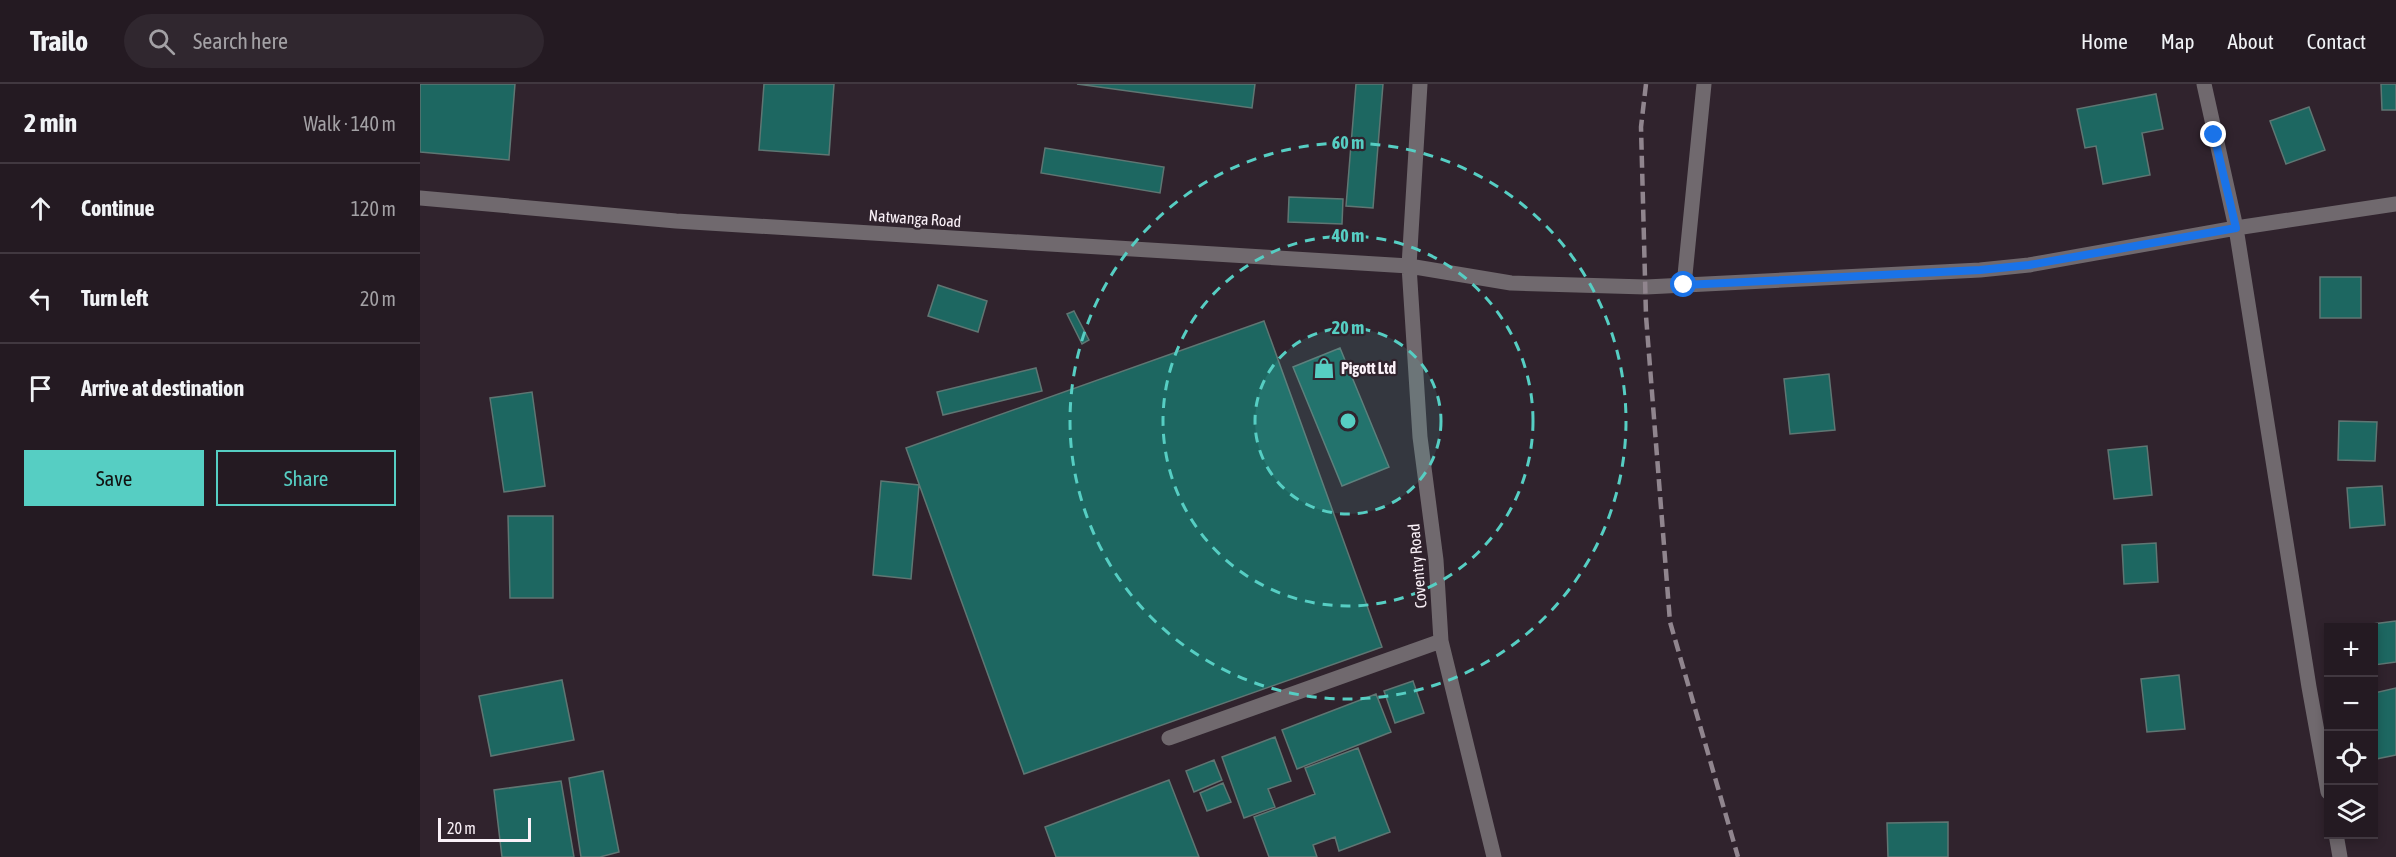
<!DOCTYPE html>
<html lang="en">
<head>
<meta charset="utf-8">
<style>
  :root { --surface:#241a22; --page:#30272f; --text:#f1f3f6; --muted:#a3a1a5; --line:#413840; --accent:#56cec3 }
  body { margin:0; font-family:"Asap Condensed",sans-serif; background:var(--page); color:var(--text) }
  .controls { position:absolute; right:18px; bottom:18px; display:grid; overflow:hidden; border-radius:0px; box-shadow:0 3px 9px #0003 }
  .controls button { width:54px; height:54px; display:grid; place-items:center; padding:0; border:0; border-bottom:2px solid var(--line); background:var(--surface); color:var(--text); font:30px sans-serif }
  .scale { position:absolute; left:18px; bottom:15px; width:93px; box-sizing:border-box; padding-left:6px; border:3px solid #faf1f8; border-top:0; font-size:16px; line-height:21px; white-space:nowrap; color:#faf1f8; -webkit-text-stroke:4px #30232d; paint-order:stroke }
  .stop { position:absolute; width:18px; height:18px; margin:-14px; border:4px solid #1a73e8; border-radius:50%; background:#fff }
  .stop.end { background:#1a73e8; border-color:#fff; box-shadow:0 2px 6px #0008 }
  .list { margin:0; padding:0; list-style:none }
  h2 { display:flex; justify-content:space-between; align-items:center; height:78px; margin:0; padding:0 24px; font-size:26px }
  h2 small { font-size:20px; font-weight:400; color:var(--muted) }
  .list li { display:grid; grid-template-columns:39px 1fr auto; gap:18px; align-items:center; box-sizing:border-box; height:90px; padding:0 24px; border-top:2px solid var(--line) }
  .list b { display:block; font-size:22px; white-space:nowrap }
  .list em { font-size:20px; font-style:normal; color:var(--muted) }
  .actions { display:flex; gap:12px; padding:18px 24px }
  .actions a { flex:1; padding:14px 0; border:2px solid var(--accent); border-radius:0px; text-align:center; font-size:21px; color:var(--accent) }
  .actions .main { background:var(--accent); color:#111 }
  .icon { flex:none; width:33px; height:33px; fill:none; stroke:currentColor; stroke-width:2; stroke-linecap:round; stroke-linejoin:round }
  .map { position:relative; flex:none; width:1976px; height:773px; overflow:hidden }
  header { display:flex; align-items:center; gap:36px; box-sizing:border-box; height:84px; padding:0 30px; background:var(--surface); border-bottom:2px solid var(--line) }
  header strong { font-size:28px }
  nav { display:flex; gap:33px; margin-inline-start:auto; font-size:21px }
  .search { width:420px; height:54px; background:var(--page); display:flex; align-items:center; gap:15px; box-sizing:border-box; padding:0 21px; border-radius:33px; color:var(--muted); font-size:22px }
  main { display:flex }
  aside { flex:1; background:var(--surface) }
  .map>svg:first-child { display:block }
  .building { fill:#1d6761; stroke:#5f7673; stroke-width:1.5 }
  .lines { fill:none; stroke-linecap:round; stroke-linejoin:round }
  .minor { stroke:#70696e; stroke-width:15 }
  .rail { stroke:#90858e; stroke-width:4.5; stroke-dasharray:12 6; stroke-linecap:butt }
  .route { stroke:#1a73e8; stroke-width:8 }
  .ring { fill:none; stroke:#56cec3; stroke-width:3; stroke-dasharray:10 8 }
  .labels { text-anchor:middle; stroke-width:4.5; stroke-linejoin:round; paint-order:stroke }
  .street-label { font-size:16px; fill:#faf1f8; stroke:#30232d }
  .poi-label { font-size:16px; font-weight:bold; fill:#faf1f8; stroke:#30232d; text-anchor:start }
  .centre { fill:#56cec3; stroke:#30232d; stroke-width:3 }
  .ring-label { font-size:18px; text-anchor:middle; font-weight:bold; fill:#56cec3; stroke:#30232d; stroke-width:4.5; stroke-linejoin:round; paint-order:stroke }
</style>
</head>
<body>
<header>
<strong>Trailo</strong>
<div class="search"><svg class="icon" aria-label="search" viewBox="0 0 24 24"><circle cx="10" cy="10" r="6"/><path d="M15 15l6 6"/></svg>Search here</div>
<nav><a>Home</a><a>Map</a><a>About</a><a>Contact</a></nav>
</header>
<main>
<aside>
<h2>2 min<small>Walk · 140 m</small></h2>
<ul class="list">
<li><svg class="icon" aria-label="ahead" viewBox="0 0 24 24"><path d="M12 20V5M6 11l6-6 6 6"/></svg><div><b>Continue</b></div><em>120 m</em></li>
<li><svg class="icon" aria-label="left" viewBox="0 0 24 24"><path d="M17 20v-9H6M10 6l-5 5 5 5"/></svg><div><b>Turn left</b></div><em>20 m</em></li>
<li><svg class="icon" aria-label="arrive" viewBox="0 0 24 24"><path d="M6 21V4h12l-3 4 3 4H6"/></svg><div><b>Arrive at destination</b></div></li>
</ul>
<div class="actions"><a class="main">Save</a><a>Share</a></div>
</aside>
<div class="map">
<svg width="1976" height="773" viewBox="0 0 1976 773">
  <rect width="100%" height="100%" fill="#30232d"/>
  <path class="building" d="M0 0H95L89 76 0 68Z
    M344 0H414L409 71 339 66Z
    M657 0H835L832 24Z
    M936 0H963L953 124 926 122Z
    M1961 0H1976V26H1962Z
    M1736 10 1743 45 1722 49 1730 91 1683 100 1676 62 1665 64 1657 25Z
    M1889 23 1905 66 1866 80 1850 37Z
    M625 64 744 83 740 109 621 89Z
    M869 113 923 115 922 140 868 138Z
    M1900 193H1941V234H1900Z
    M518 201 567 217 558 248 508 232Z
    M654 227 669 256 662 260 647 230Z
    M844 237 962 563 604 690 486 364Z
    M920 264 969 383 922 402 873 283Z
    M616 284 622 307 523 331 517 308Z
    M1409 290 1415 346 1370 350 1364 295Z
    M112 308 125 402 84 408 70 314Z
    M1919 337 1957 338 1955 377 1918 376Z
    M1727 362 1732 411 1694 415 1688 366Z
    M461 397 499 401 491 495 453 491Z
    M1962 402 1965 441 1930 444 1927 404Z
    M88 432H133V514H90Z
    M1736 459 1738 498 1704 500 1702 461Z
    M1976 537V578L1954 581V544H1937V542Z
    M1759 591 1765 645 1727 648 1721 595Z
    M142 596 154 656 71 672 59 612Z
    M993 597 1004 629 975 639 964 607Z
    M1976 604V671L1956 675 1954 662V609Z
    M956 610 971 648 877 685 862 646Z
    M855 653 871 697 848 705 855 723 824 734 802 673Z
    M938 664 970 748 919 767 915 753 893 761 897 773H849L834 733 895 710 885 684Z
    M794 676 802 696 774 708 766 687Z
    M183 687 199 768 180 773H161L149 694Z
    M749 696 779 773H636L625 743Z
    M141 697 154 773H82L74 706Z
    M803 699 811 718 787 727 780 709Z
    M1528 738V773H1468L1467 739Z"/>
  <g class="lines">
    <path class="minor" d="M1000 0 989 182 1000 353 1016 476 1021 557 1074 773
      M1784 0 1816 144 1889 603 1908 708
      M0 114 256 137 989 182 1091 199 1226 203 1560 186 1609 181 1816 144 1976 120
      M1264 201 1284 0
      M749 654 1021 557
      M1916 750 1920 773"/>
    <path class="rail" d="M1226 0 1221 43 1226 232 1250 538 1318 773"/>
  </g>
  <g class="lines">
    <path class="route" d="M1264 201 1560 186 1609 181 1816 144 1794 51"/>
  </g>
  <circle cx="928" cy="337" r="93" fill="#56cec3" fill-opacity=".12"/>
  <g class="ring">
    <circle cx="928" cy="337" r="93"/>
    <circle cx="928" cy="337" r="185"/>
    <circle cx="928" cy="337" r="278"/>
  </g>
  <defs>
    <symbol id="shop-bare" viewBox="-9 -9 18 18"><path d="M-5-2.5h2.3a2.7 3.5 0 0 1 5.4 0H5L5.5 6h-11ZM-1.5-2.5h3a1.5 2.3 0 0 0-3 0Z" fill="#56cec3" stroke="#30232d" stroke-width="2.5" paint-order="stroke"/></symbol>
  </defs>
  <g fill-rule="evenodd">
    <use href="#shop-bare" x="889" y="269" width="30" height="30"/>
  </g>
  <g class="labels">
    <g class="street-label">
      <text transform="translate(495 134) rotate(4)" y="6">Natwanga Road</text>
      <text transform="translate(997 482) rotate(-95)" y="6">Coventry Road</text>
    </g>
    <g class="poi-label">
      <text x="921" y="290">Pigott Ltd</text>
    </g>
  </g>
  <circle cx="928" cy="337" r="9" class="centre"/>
  <g class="ring-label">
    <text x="928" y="65">60 m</text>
    <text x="928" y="158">40 m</text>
    <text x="928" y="250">20 m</text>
  </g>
</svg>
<div class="controls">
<button>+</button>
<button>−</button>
<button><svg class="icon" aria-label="locate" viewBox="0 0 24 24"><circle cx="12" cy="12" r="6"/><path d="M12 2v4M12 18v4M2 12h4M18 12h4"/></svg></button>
<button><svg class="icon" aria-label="layers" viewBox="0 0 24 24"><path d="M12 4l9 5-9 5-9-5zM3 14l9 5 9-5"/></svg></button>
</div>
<div class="scale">20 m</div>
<div class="stop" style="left:1264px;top:201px"></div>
<div class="stop end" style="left:1794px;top:51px"></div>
</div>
</main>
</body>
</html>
